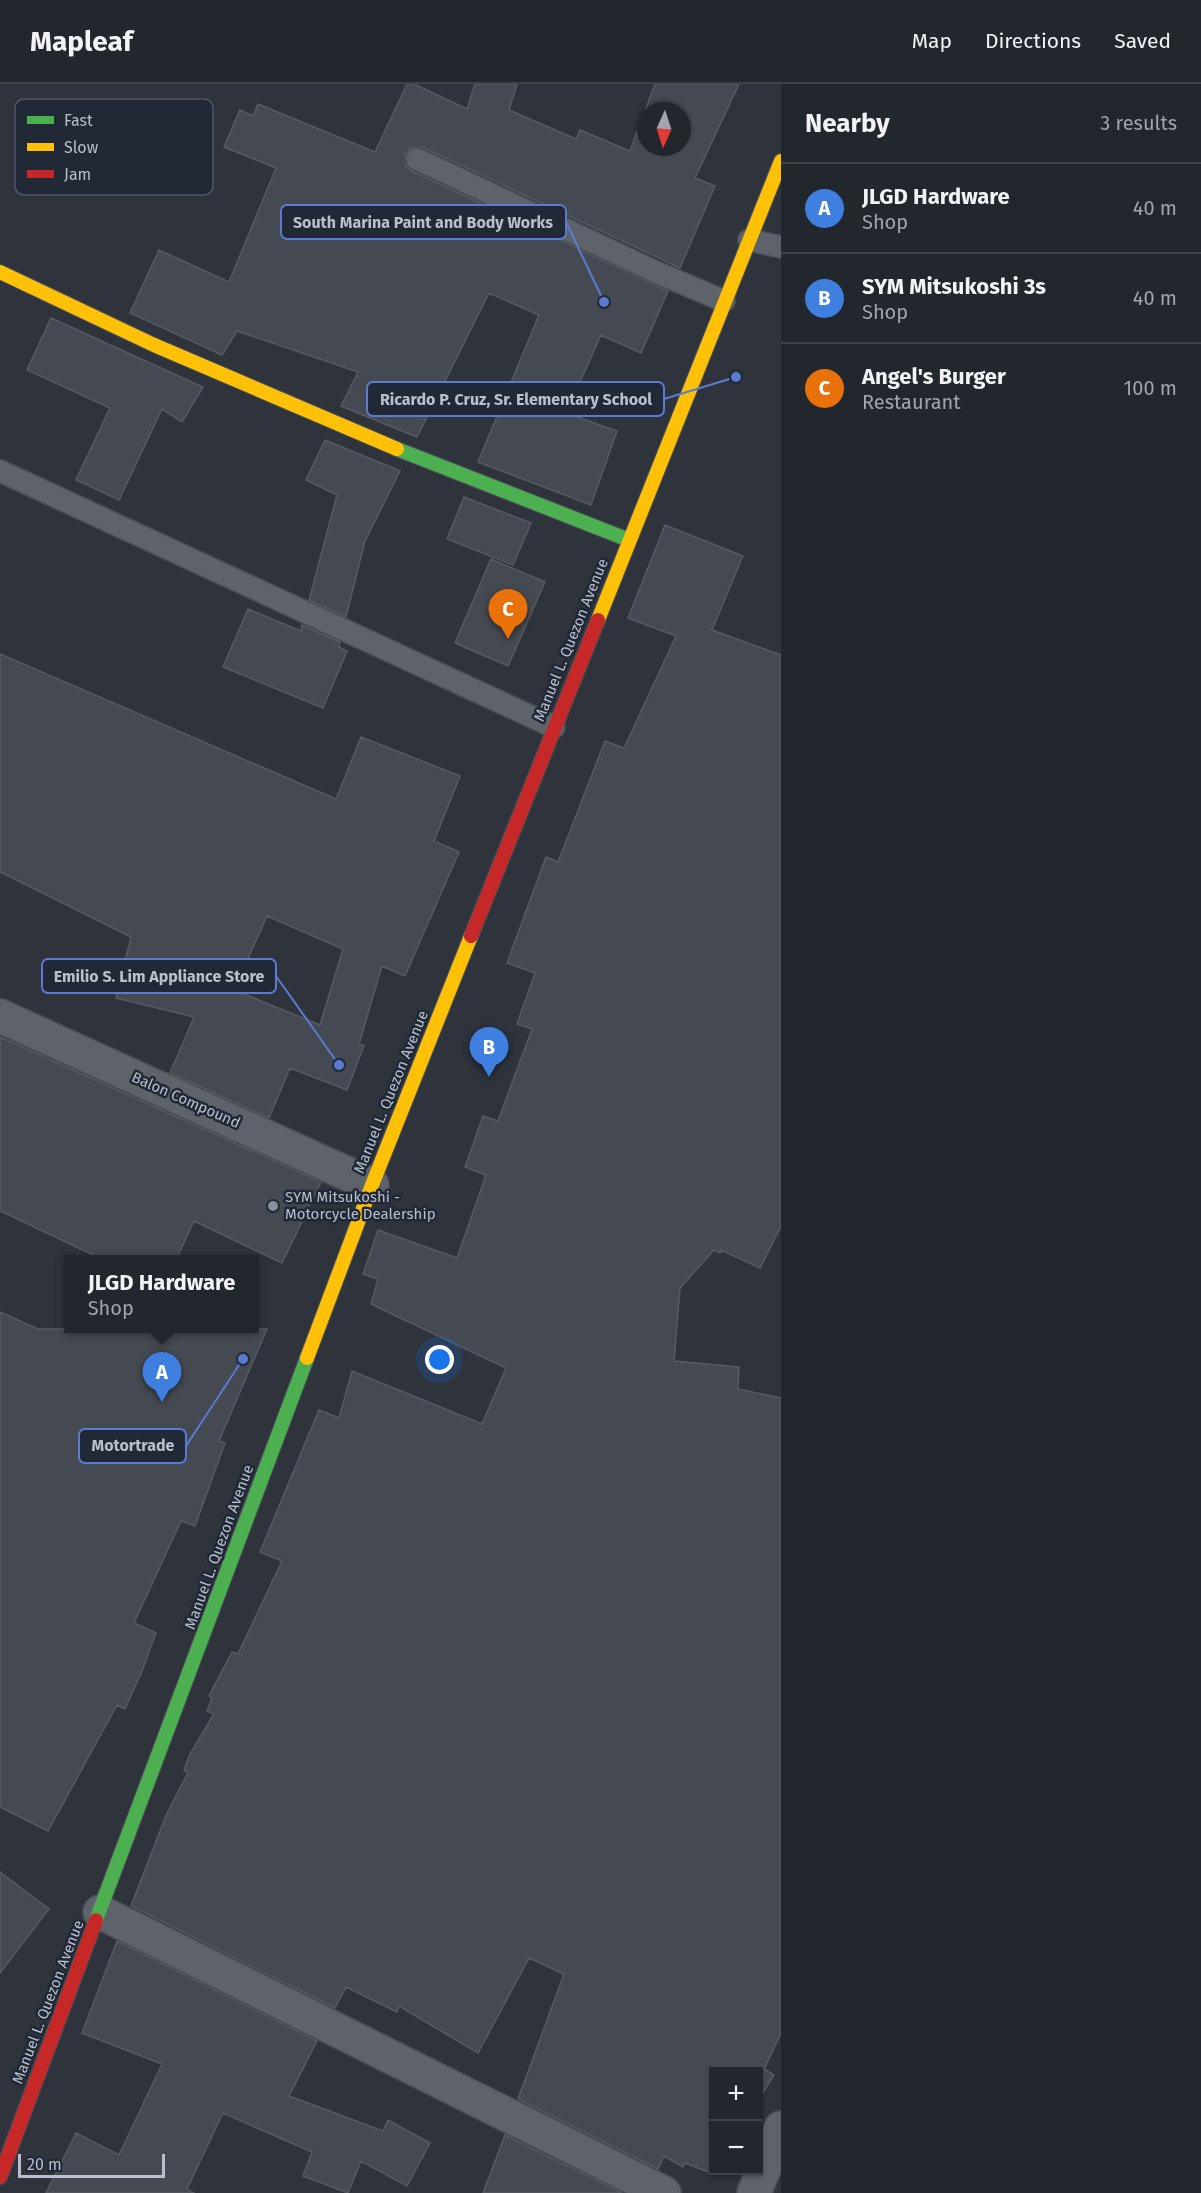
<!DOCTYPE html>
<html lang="en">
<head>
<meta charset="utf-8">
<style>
  :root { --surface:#22262d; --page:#2a2e35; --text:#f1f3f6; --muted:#a2a5aa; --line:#3f4349; --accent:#d93025 }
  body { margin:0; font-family:"Fira Sans",sans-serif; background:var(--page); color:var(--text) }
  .controls { position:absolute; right:18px; bottom:18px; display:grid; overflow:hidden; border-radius:0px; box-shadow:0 2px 4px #0004 }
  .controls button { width:54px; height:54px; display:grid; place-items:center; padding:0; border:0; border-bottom:2px solid var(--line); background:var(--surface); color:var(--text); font:30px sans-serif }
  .compass { position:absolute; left:637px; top:18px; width:54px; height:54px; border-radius:50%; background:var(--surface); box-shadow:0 2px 4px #0004; rotate:183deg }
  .scale { position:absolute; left:18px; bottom:15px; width:147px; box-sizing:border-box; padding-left:6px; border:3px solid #b9bfcc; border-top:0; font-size:16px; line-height:21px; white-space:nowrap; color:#b9bfcc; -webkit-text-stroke:4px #212937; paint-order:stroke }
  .you { position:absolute; left:440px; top:1276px; width:21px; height:21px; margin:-15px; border:4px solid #fff; border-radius:50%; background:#1a73e8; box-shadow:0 0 0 9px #1a73e833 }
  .badge { display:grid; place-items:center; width:39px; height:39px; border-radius:50%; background:var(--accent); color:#fff; font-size:20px; font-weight:700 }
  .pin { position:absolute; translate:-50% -50px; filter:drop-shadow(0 2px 3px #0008) }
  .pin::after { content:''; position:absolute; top:32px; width:21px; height:18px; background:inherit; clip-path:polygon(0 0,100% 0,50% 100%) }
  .popup { position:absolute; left:64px; top:1171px; width:195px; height:78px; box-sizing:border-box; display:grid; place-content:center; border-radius:0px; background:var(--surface); filter:drop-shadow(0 2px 4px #0005); font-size:20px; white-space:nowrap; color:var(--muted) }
  .popup b { font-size:22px; color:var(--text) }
  .popup::after { content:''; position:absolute; left:50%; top:100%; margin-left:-12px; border:12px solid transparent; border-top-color:var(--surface) }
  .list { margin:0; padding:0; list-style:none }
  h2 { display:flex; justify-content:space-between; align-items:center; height:78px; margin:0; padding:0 24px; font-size:26px }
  h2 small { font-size:20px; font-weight:400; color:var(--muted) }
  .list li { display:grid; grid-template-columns:39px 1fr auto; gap:18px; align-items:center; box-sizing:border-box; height:90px; padding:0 24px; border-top:2px solid var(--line) }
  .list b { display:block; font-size:22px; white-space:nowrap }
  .list p { margin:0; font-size:20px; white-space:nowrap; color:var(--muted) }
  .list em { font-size:20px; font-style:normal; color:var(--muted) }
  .map { position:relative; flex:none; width:781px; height:2109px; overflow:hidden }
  header { display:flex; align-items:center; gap:36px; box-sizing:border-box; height:84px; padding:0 30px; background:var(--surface); border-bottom:2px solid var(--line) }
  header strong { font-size:28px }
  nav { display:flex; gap:33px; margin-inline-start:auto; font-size:21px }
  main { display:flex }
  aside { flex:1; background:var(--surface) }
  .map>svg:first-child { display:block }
  .building { fill:#454951; stroke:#565b63; stroke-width:1.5; fill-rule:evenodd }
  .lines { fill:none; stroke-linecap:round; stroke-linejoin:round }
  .lane-casing { stroke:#4a4e55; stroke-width:24 }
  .street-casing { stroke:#4a4e55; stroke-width:36 }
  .fast-casing { stroke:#4c5059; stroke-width:16 }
  .slow-casing { stroke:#4c5059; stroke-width:16 }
  .jam-casing { stroke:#4c5059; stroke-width:16 }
  .lane { stroke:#5e626a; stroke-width:21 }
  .street { stroke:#5e626a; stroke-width:33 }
  .fast { stroke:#4caf50; stroke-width:14 }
  .slow { stroke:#ffc107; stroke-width:14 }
  .jam { stroke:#c62828; stroke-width:14 }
  .poi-dot { fill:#888e9a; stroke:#212937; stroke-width:2 }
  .labels { text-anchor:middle; stroke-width:5; stroke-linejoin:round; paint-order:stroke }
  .street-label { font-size:15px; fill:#b9bfcc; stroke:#212937 }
  .poi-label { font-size:15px; fill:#b9bfcc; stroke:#212937; text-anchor:start }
  .key { fill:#212937; stroke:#4f5664; stroke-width:1.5 }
  .key-label { font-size:16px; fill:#b9bfcc }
  .leader { fill:none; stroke:#5b7bd3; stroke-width:2 }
  .callout-dot { fill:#5b7bd3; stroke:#212937; stroke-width:2 }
  .callout { fill:#212937; stroke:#5b7bd3; stroke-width:2 }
  .callout-label { font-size:16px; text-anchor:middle; font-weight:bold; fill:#b9bfcc }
</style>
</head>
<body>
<header>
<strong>Mapleaf</strong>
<nav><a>Map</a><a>Directions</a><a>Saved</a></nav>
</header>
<main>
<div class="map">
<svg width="781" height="2109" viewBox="0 0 781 2109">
  <rect width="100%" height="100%" fill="#2e333c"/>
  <path class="building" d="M407 0H414L467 25 475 0H517L509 26 576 55 580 46 630 67 655 0H739L695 94 715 102 680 184 422 63 410 64 405 70 406 82 412 87 668 207 641 269 601 251 566 329 617 347 591 421 478 378 539 231 489 209 417 353 341 322 358 288 237 247 222 271 130 229 159 166 229 198 276 84 224 63 240 26 253 32 258 20 375 68ZM646 27H682V63H646Z
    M51 234 203 303 182 338 162 325 119 416 76 396 110 324 27 286Z
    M325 356 400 387 365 457 346 533 309 516 337 411 306 396Z
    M464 413 531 439 513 481 447 455Z
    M665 441 743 472 712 546 781 571V1142L760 1184 721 1166 720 1169 714 1166 680 1204 674 1277 739 1283 738 1305 781 1314V1949L764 1985 774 1991 759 2015V1988H714V2085L711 2089 685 2079 683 2083 664 2072 658 2085 518 2015 564 1890 529 1874 478 1969 399 1922 397 1928 346 1903 335 1924 131 1822 167 1729 188 1689 184 1686 190 1670 214 1630 207 1627 212 1614 209 1612 232 1568 238 1570 282 1477 260 1468 319 1326 339 1334 352 1287 482 1340 506 1284 371 1220 378 1195 363 1190 378 1146 457 1174 486 1091 465 1083 483 1032 498 1037 532 945 517 940 535 889 507 879 546 773 558 778 605 657 624 664 676 552 628 534Z
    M491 475 545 498 508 582 455 559Z
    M248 525 301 547 302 541 340 558 339 563 347 567 323 624 223 583Z
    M0 570 336 715 361 653 460 692 434 757 459 768 405 892 382 882 359 960 364 962 347 1006 290 984 269 1034 170 989 194 933 116 914 131 853 0 788ZM267 832 343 865 320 941 234 906Z
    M0 953 321 1098 282 1179 194 1137 176 1176H104L0 1127Z
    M0 1228 38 1245H267L219 1357 225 1359 195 1442 181 1437 134 1539 156 1549 142 1587 125 1625 117 1621 48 1747 0 1723Z
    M0 1788 49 1825 0 1889Z
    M117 1857 317 1957 289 2012 383 2047 388 2036 430 2059 407 2102 361 2077 348 2109 303 2092 312 2068 223 2029 187 2105 194 2109H46L76 2049 119 2071 162 1980 82 1949Z
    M505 2051 622 2109H483Z"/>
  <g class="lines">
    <defs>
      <path id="lane" d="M417 75 656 188 724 217
        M749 156 781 163
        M0 387 554 643"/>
      <path id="street" d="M0 932 372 1101
        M100 1828 664 2109
        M754 2109 781 2044"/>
      <path id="fast" d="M397 365 629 456
        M96 1836 307 1274"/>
      <path id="slow" d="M0 188 154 261 397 365
        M598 536 781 77
        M307 1274 372 1101 471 852"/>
      <path id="jam" d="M471 852 598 536
        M0 2093 96 1836"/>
    </defs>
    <use href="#lane" class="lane-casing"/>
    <use href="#street" class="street-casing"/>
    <use href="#fast" class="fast-casing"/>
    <use href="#slow" class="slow-casing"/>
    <use href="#jam" class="jam-casing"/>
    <use href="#lane" class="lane"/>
    <use href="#street" class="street"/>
    <use href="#fast" class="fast"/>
    <use href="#slow" class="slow"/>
    <use href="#jam" class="jam"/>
  </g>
  <circle class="poi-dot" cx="273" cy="1122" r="6"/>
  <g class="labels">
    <g class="street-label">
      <text transform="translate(571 556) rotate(-68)" y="5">Manuel L. Quezon Avenue</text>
      <text transform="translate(391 1008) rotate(-68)" y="5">Manuel L. Quezon Avenue</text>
      <text transform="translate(186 1016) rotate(24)" y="5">Balon Compound</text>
      <text transform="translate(219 1463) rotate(-70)" y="5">Manuel L. Quezon Avenue</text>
      <text transform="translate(48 1918) rotate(-69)" y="5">Manuel L. Quezon Avenue</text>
    </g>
    <g class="poi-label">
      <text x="285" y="1118">SYM Mitsukoshi -<tspan x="285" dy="17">Motorcycle Dealership</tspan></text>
    </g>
  </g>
  <rect x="15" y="15" width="198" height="96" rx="9" class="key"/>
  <rect x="27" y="32" width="27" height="8" fill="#4caf50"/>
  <rect x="27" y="59" width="27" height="8" fill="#ffc107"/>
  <rect x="27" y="86" width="27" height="8" fill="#c62828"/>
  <g class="key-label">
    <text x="64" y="42">Fast</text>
    <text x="64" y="69">Slow</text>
    <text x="64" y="96">Jam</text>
  </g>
  <path class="leader" d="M604 218L566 138M736 293L664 315M339 981L276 892M243 1275L186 1362"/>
  <g class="callout-dot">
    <circle cx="604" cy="218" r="6"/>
    <circle cx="736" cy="293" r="6"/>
    <circle cx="339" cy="981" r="6"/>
    <circle cx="243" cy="1275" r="6"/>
  </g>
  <g class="callout">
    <rect x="281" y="121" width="285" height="34" rx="6"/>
    <rect x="367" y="298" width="297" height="34" rx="6"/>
    <rect x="42" y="875" width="234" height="34" rx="6"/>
    <rect x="79" y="1345" width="107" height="34" rx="6"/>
  </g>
  <g class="callout-label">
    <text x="423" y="144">South Marina Paint and Body Works</text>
    <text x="516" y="321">Ricardo P. Cruz, Sr. Elementary School</text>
    <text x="159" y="898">Emilio S. Lim Appliance Store</text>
    <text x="133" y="1367">Motortrade</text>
  </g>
</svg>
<div class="controls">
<button>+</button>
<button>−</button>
</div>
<svg class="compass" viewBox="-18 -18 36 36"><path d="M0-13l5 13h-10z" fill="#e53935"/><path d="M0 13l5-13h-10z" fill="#a2a5aa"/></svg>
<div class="scale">20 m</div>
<div class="you"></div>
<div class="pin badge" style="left:162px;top:1318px;background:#3f7fe0">A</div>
<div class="popup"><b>JLGD Hardware</b>Shop</div>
<div class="pin badge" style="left:489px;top:993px;background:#3f7fe0">B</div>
<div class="pin badge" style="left:508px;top:555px;background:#e8710a">C</div>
</div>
<aside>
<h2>Nearby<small>3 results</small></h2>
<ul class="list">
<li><span class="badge" style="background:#3f7fe0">A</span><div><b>JLGD Hardware</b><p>Shop</p></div><em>40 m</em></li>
<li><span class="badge" style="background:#3f7fe0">B</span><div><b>SYM Mitsukoshi 3s</b><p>Shop</p></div><em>40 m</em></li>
<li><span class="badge" style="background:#e8710a">C</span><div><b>Angel's Burger</b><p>Restaurant</p></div><em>100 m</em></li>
</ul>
</aside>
</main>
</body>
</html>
